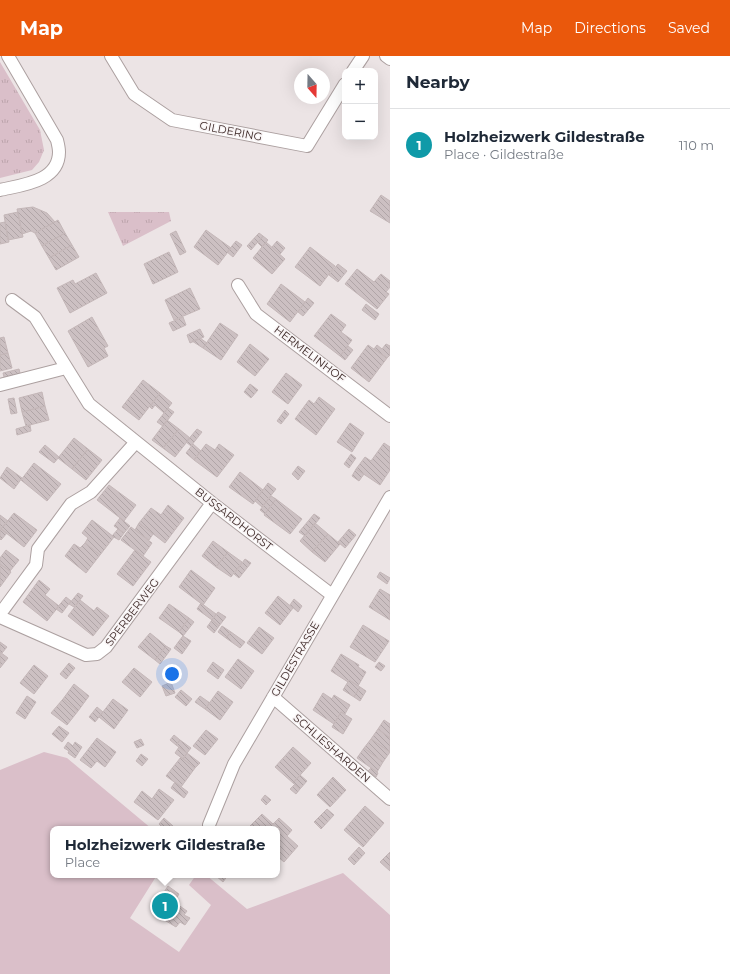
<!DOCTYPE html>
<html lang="en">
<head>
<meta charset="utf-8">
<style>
  :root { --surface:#fff; --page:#f2f2f3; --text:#1f2937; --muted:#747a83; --line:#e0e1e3; --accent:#ea580c }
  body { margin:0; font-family:Montserrat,sans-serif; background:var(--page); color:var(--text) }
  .controls { position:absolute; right:12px; top:12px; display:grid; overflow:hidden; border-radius:8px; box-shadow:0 4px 16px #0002 }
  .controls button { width:36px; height:36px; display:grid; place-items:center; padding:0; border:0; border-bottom:1px solid var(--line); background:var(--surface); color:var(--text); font:20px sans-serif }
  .compass { position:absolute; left:294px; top:12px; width:36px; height:36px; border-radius:50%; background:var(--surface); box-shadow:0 4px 16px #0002; rotate:160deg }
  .you { position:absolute; left:172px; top:618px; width:14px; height:14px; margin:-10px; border:3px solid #fff; border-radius:50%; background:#1a73e8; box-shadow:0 0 0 6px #1a73e833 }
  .badge { display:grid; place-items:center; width:26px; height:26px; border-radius:50%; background:var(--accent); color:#fff; font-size:13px; font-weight:700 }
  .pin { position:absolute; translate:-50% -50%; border:2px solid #fff; box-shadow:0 1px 4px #0006 }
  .popup { position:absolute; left:50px; top:770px; width:230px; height:52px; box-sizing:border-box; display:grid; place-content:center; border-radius:8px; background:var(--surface); filter:drop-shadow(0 1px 3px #0005); font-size:13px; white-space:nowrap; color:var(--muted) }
  .popup b { font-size:15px; color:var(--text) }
  .popup::after { content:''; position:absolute; left:50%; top:100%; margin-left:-8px; border:8px solid transparent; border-top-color:var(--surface) }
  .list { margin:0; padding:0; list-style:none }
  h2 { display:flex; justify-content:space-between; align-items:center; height:52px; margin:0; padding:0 16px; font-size:17px }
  h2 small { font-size:13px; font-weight:400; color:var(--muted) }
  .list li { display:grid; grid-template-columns:26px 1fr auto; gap:12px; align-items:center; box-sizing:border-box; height:72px; padding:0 16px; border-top:1px solid var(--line) }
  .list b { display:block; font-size:15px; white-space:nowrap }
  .list p { margin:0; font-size:13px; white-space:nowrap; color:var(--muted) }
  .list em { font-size:13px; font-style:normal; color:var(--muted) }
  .map { position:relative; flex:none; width:390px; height:918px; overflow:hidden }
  header { display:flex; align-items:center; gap:24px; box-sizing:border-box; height:56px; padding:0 20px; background:var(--accent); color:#fff }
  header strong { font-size:19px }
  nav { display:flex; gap:22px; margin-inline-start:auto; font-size:14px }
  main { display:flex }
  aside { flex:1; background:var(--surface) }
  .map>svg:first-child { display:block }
  .grass { fill:#dabfc9 }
  .park { fill:url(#park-tufts) }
  .building { fill:url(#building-back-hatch); stroke:#c4b7b8 }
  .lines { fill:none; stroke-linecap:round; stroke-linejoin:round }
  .street-casing { stroke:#aca0a0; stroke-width:14 }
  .street { stroke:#fff; stroke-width:12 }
  .labels { text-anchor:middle; stroke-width:3; stroke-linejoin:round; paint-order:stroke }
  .street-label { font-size:11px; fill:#3b2725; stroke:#f8f4f5 }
</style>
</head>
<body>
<header>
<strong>Map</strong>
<nav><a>Map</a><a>Directions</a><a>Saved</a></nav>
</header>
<main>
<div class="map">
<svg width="390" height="918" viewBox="0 0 390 918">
  <defs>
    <pattern id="park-tufts" width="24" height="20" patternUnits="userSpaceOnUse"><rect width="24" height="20" fill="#dabfc9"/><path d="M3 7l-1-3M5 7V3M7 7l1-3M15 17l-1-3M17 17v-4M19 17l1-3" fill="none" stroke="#bca4ac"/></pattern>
    <pattern id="building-back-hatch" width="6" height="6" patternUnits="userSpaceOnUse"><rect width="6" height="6" fill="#ccc0c2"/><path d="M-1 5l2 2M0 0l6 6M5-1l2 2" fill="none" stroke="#b0a5a7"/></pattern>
  </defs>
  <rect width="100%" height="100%" fill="#ece4e5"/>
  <path class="grass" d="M44 696 67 702 152 773H53V819H157L130 862 179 896 211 849 189 829 196 819H206L247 853 343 817 390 859V918H0V714Z"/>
  <path class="park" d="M0 6 40 74 44 94 39 106 32 114 0 122Z
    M108 156H169L171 165 123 190Z"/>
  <path class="building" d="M381 139 390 145V167L370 155Z
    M33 151 47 157 55 166 35 177 31 175 22 178 17 153Z
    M18 156 23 181 8 184 4 159Z
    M58 164 65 177 42 190 35 177Z
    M5 166 9 186 0 188V167Z
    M206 174 231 192 218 209 194 191Z
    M176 175 186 196 180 199 170 178Z
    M65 177 72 189 49 202 42 190Z
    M259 177 263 180 251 194 247 190Z
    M263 180 268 184 262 191 258 187Z
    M236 185 242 189 233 201 227 196Z
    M277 185 285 192 280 198 272 191Z
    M266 186 285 203 272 218 253 202Z
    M72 189 79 201 56 214 49 202Z
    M310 191 335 210 320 230 295 211Z
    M169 196 178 216 153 228 144 208Z
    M338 208 347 215 338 226 329 219Z
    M357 213 374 226 381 218 390 225V231L386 236 389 238 377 253 345 228Z
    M96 217 107 237 70 257 57 232 73 224 75 228Z
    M281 228 305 246 290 266 267 248Z
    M190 232 200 253 174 264 165 244Z
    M308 242 314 247 303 260 298 256Z
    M366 248 379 258 375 264 362 254Z
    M331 258 346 269 341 276 352 284 340 300 314 280Z
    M92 261 108 290 104 292 108 300 88 311 68 275Z
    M183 261 186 269 173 275 169 267Z
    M220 267 238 279 221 304 203 292Z
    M200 273 204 281 190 287 187 279Z
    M4 281 8 297 0 299V282Z
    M200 282 207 287 203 292 192 285Z
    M250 288 269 303 255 320 237 306Z
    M386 288 390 290V299L387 302 374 293 377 289 382 293Z
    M368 289 387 302 369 326 351 312Z
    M348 290 353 294 345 304 340 300Z
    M8 297 12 312 0 315V299Z
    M19 313 21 321 5 325 3 317Z
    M286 317 302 329 288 348 272 336Z
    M143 324 160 337 139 364 122 351Z
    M250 328 258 334 251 342 244 336Z
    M42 336 45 350 22 356 19 342Z
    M160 337 172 347 164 357 155 349 152 353 150 351Z
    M319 341 335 353 316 379 295 363 309 344 314 348Z
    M14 342 17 357 11 358 8 343Z
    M45 350 49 364 26 370 22 356Z
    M168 352 174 356 163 370 157 366Z
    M285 354 289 358 281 368 277 365Z
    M167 364 179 373 163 392 152 384Z
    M350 367 364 377 352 396 337 386Z
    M30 369 31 375 17 379 16 373Z
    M179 373 190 382 175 401 163 392Z
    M197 373 202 376 191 390 186 386Z
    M74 382 88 393 72 413 58 402Z
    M384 387 390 391V414L380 429 356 413 365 401 371 405Z
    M193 388 201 395 194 404 186 397Z
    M206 388 215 394 219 388 234 399 217 421 194 404Z
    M45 389 59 401 54 407 39 396Z
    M88 393 102 404 86 424 72 413Z
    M351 398 356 402 349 412 344 408Z
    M34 407 61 428 47 445 21 424Z
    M298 410 305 415 298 424 292 418Z
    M7 411 22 422 14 433 0 422Z
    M356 413 364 418 359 425 352 420Z
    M240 416 263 434 253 448 229 431Z
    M268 427 276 433 262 451 255 445Z
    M109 429 136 449 124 465 97 444Z
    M271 440 276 443 265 458 260 454Z
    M276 443 302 463 290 478 264 459Z
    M168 449 184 462 165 487 139 467 151 452 161 459Z
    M14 457 37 474 24 491 1 473Z
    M314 458 320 462 305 480 299 476Z
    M0 459 8 465 1 473 7 477 1 484 0 483Z
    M120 462 130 470 124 477 114 470Z
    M92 464 114 481 100 499 85 487 88 482 82 477Z
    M139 467 153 478 149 484 135 474Z
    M315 467 328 478 312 496 300 485Z
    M131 471 152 487 143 500 121 484Z
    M118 473 124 477 119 484 112 480Z
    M349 473 356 479 345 492 338 486Z
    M328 478 340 488 325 506 312 496Z
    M213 485 228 496 216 511 202 500Z
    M85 487 100 499 86 517 65 500 74 488 80 492Z
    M6 494 19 504 10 515 0 508V502Z
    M135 494 151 506 133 530 117 518Z
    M228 496 242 506 231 521 216 511Z
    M245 503 251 507 239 522 234 518Z
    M0 508 11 516 0 531Z
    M191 514 215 532 203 549 179 531Z
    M380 516 390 522 387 528 377 521Z
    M39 524 50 533 45 539 59 550 47 565 23 546Z
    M380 533 390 539V564L369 551Z
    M78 537 83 540 74 551 69 548Z
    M278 540 293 552 280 569 265 557Z
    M66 541 71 545 62 557 56 553Z
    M294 543 302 550 298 556 290 549Z
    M80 544 94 555 97 551 109 560 93 580 68 560Z
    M201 547 216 558 212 564 197 553Z
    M169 548 189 562 179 576 159 562Z
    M218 556 226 561 219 570 212 564Z
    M189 562 194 566 183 580 179 576Z
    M212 564 219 570 214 577 207 571Z
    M363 569 389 585 375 606 350 591Z
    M222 570 231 576 226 582 218 576Z
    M259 571 274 582 262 598 247 587Z
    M231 576 245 586 240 592 226 582Z
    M150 577 166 590 155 604 138 591Z
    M183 580 191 585 187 591 179 585Z
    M179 585 187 591 182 598 174 592Z
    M0 586 7 591 2 597 0 596Z
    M166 590 171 593 160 608 155 604Z
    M0 596 8 602 0 612Z
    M341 598 359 609 358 611 366 616 358 630 349 624 348 626 331 615Z
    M238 603 254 615 241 633 225 621Z
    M213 606 224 614 218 623 207 615Z
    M379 606 385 610 381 615 375 611Z
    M69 607 75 612 66 623 60 618Z
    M34 609 48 620 34 638 20 627Z
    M134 612 152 626 140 641 122 626Z
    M349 624 360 631 354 641 343 634Z
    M171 626 175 637 166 640 162 630Z
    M74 628 89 640 78 655 63 643Z
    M360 631 366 635 360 645 354 641Z
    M181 634 192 643 186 650 175 641Z
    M218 635 233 646 220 664 205 653Z
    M323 637 332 643 334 639 350 649 345 658 341 656 334 668 313 654Z
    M27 640 36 646 25 663 16 657Z
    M200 640 210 647 205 653 195 646Z
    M63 643 78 655 67 669 51 657Z
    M113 643 128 654 114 673 99 661Z
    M97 651 103 656 95 666 89 661Z
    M341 656 352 663 343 678 332 671Z
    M384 664 390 668V682L378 673Z
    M59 670 69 677 62 686 52 678Z
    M378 673 390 682V696L371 683Z
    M206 674 218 683 205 699 193 690Z
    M174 679 180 684 176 689 170 684Z
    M97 682 116 696 105 711 97 705 91 712 80 704Z
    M141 683 144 689 137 692 134 686Z
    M371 683 390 696 383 706 364 692Z
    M180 684 191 692 187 697 176 689Z
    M68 686 73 690 75 686 82 691 75 702 68 697 69 695 64 692Z
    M179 691 187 697 183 703 175 697Z
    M293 691 311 707 293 727 275 711Z
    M364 692 383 706 377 716 357 702Z
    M187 697 200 707 195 712 183 703Z
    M141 698 148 703 142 710 136 705Z
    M181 701 195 712 181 731 166 720Z
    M371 712 378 717 376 721 368 715Z
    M300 719 307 725 300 733 293 727Z
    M333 721 346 734 330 751 317 739Z
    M175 726 188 736 184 742 171 732Z
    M295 728 300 733 296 738 290 733Z
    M159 733 174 744 158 764 134 746 142 735 152 743Z
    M265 739 271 744 266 749 261 744Z
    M365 750 384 767 363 791 344 774Z
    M327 753 334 759 321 773 314 766Z
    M262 758 273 768 279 762 292 774 287 780 298 790 284 806 277 800V773H247Z
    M164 762 173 770 170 773H164L159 768Z
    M359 791 365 797 354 809 348 803Z
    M390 796V815L380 806Z
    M215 819H228L223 826Z
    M168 830 179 838 174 846 187 855 184 859 190 862 185 869 180 866 176 871 161 862 163 860 151 852 155 846 157 847Z"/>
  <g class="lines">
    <defs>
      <path id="street" d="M111 0 134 38 172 64 307 90 345 28
        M386 0 390 3
        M353 15 363 0
        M0 134C21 129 59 126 59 96 59 92 58 88 57 84L8 0
        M238 229 256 258 390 360
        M12 244 35 261 89 348 212 447 332 539
        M0 329 66 312
        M0 558 36 509 38 493 71 448 91 436 136 386
        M0 561 86 599 97 598 106 591 212 447
        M273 641 390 743
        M209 769 234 708 390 441"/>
    </defs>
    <use href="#street" class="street-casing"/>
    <use href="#street" class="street"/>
  </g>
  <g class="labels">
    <g class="street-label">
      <text transform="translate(231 75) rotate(11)" y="4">GILDERING</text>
      <text transform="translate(310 298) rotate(37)" y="4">HERMELINHOF</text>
      <text transform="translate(234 463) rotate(38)" y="4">BUSSARDHORST</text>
      <text transform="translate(132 556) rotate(-53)" y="4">SPERBERWEG</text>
      <text transform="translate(295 603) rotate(-60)" y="4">GILDESTRASSE</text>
      <text transform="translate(332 692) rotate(41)" y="4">SCHLIESHARDEN</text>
    </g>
  </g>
</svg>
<div class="controls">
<button>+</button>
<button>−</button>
</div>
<svg class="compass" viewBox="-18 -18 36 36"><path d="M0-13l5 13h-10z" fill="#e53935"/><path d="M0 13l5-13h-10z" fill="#747a83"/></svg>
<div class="you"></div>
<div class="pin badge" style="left:165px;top:850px;background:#0f9aa8">1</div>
<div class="popup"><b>Holzheizwerk Gildestraße</b>Place</div>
</div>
<aside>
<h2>Nearby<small></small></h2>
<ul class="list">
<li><span class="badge" style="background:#0f9aa8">1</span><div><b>Holzheizwerk Gildestraße</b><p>Place · Gildestraße</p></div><em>110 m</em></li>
</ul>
</aside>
</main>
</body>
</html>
